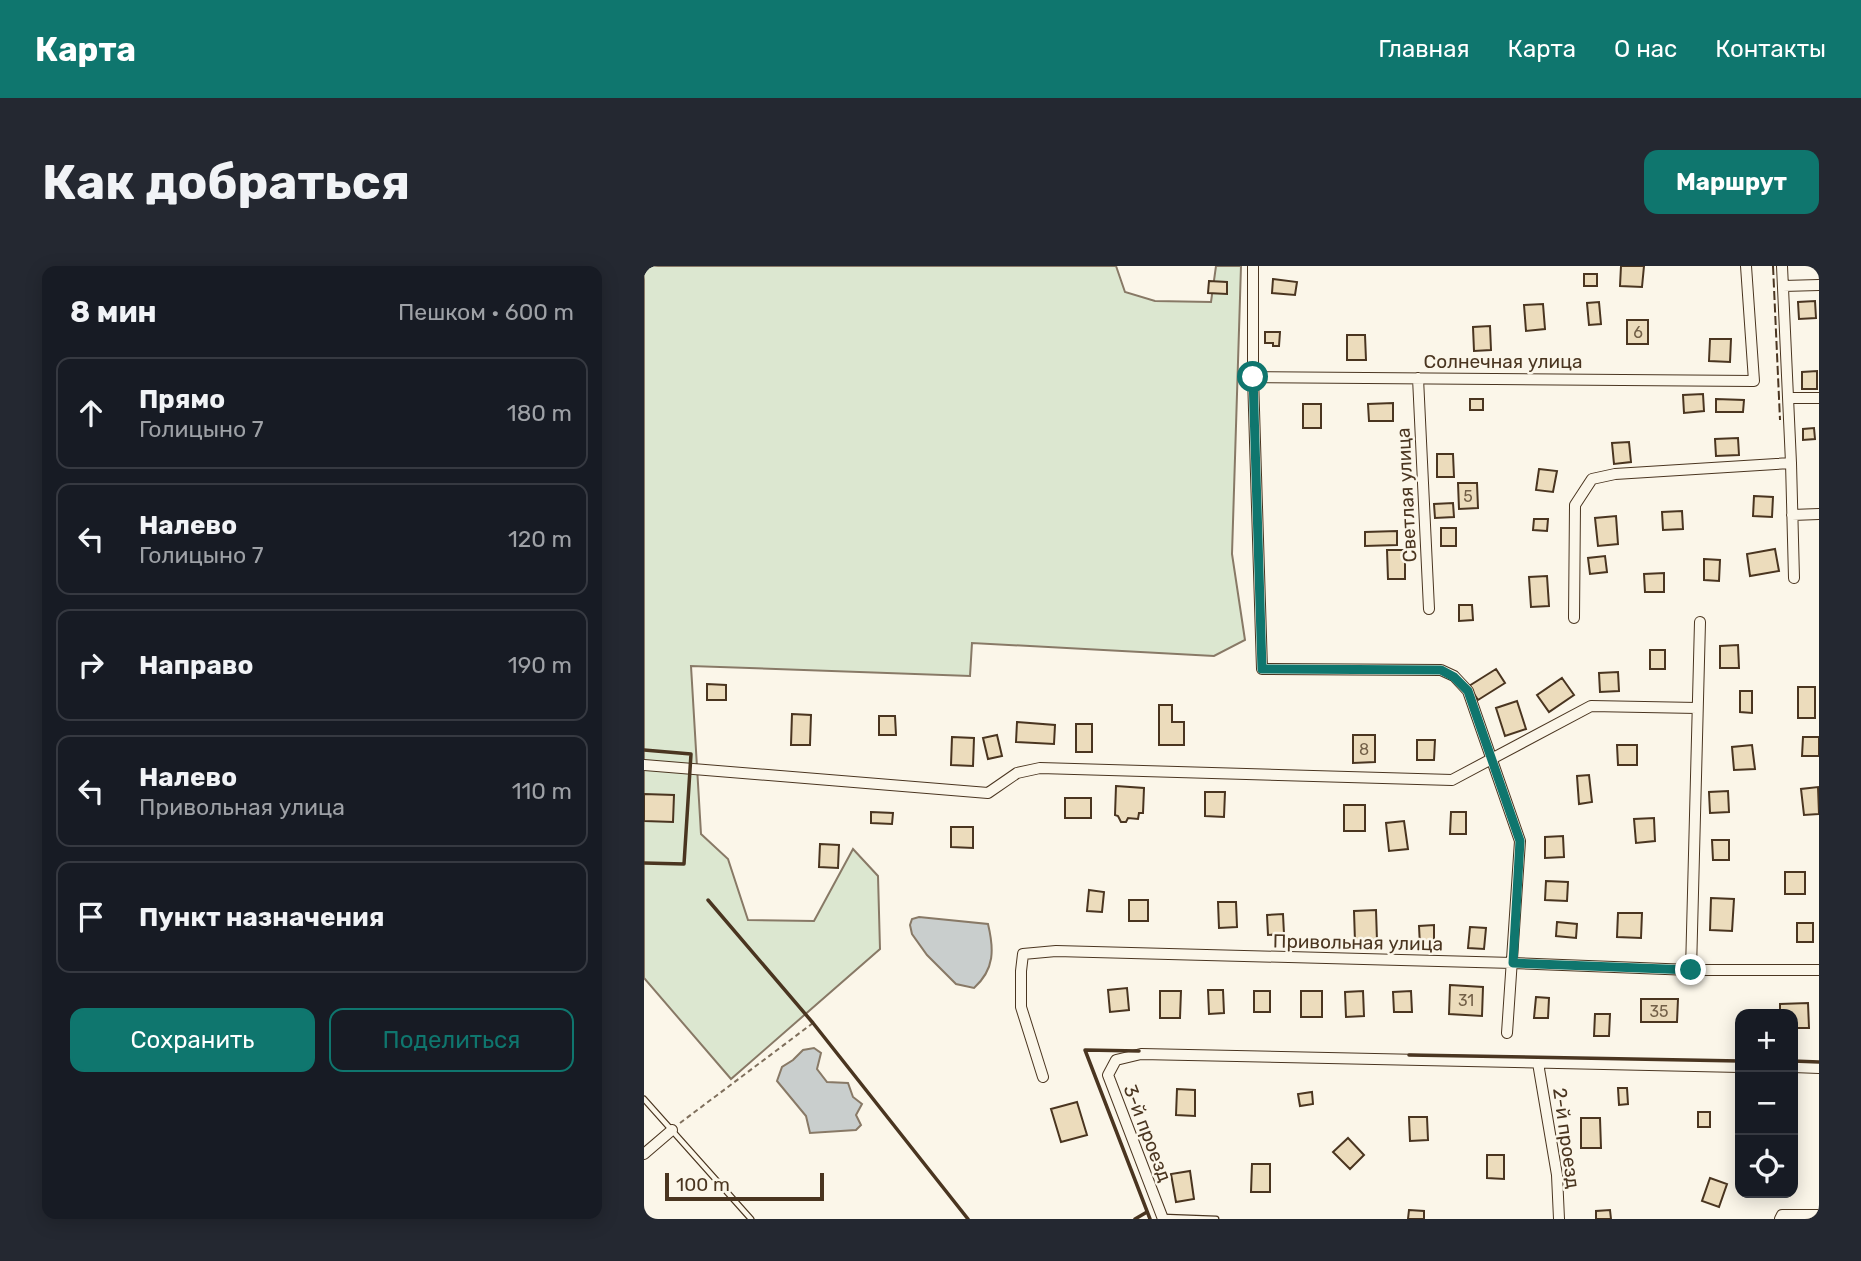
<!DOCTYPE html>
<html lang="ru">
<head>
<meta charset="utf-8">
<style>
  :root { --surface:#171b24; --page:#242831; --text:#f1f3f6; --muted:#9ea1a6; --line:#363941; --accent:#0f766e }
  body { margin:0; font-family:Rubik,sans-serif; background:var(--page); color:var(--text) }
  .controls { position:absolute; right:21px; bottom:21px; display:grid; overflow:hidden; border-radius:14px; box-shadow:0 4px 18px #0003 }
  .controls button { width:63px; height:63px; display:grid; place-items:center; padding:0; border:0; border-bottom:2px solid var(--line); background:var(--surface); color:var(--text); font:35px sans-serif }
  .scale { position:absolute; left:21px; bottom:18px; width:159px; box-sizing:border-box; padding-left:7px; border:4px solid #4a3520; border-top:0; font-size:19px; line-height:24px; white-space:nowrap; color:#4a3520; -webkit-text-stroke:5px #fbf6e9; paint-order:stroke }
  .stop { position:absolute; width:21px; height:21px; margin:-16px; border:5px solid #0f766e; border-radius:50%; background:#fff }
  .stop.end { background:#0f766e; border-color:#fff; box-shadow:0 2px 7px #0008 }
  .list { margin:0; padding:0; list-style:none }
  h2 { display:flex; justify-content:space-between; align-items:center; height:91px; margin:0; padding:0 28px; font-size:30px }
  h2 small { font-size:23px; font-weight:400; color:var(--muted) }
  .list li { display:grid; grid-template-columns:46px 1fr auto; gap:21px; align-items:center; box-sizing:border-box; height:112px; margin:0 14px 14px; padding:0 14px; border:2px solid var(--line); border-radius:14px }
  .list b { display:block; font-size:26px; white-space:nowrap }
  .list p { margin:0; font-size:23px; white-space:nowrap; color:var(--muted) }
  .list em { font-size:23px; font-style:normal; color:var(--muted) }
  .actions { display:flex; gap:14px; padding:21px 28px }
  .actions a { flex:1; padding:16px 0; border:2px solid var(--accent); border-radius:14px; text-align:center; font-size:24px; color:var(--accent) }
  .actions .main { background:var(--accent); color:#fff }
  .icon { flex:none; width:38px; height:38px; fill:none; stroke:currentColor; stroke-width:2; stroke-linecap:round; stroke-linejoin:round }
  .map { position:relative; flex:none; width:1175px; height:953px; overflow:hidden; border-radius:14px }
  header { display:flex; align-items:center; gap:42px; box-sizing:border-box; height:98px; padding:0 35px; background:var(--accent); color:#fff }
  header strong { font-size:33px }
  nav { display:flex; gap:38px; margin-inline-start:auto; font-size:24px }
  .intro { display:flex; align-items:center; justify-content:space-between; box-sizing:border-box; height:168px; padding:0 42px }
  h1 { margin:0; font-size:49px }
  .button { padding:18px 32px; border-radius:14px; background:var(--accent); color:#fff; font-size:24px; font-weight:700 }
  main { display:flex; gap:42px; padding:0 42px }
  aside { flex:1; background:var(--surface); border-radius:14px; box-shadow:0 4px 18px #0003 }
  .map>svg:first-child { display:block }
  .green { fill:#dce7d0; stroke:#887966; stroke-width:2 }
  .water { fill:#c9cecd; stroke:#887966; stroke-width:2 }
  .building { fill:#ecdcbc; stroke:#4a3520; stroke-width:2 }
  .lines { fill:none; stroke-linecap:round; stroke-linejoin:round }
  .lane-casing { stroke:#4a3520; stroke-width:7 }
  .street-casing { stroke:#4a3520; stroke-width:12 }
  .path { stroke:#7f6f5c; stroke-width:2; stroke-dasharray:5 3.5; stroke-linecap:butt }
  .lane { stroke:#fbf6e9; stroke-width:4.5 }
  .street { stroke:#fbf6e9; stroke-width:10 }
  .fence { stroke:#4a3520; stroke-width:2; stroke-dasharray:9 3.5; stroke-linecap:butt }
  .wall { stroke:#4a3520; stroke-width:3.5 }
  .route { stroke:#0f766e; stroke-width:9 }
  .labels { text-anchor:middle; stroke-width:5; stroke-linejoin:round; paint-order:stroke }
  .number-label { font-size:16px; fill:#725f47 }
  .street-label { font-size:19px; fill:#4a3520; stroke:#fbf6e9 }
</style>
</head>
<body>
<header>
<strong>Карта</strong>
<nav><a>Главная</a><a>Карта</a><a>О нас</a><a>Контакты</a></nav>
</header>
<div class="intro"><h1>Как добраться</h1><a class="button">Маршрут</a></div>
<main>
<aside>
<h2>8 мин<small>Пешком · 600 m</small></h2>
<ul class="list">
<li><svg class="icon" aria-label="ahead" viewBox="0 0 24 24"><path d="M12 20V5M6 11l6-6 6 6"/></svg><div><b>Прямо</b><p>Голицыно 7</p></div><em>180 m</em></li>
<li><svg class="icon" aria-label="left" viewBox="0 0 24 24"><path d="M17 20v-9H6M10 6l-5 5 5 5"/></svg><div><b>Налево</b><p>Голицыно 7</p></div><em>120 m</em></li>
<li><svg class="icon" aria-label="right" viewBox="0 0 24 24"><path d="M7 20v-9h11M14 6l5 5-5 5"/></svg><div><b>Направо</b></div><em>190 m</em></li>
<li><svg class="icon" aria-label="left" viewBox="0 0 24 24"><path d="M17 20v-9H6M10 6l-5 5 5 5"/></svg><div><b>Налево</b><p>Привольная улица</p></div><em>110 m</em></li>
<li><svg class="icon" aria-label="arrive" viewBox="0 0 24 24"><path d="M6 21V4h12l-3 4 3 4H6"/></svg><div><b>Пункт назначения</b></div></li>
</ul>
<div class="actions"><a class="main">Сохранить</a><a>Поделиться</a></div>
</aside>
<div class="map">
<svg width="1175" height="953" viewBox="0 0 1175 953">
  <rect width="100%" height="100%" fill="#fbf6e9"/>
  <path class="green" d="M0 0H472L481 26 511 35 567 36 572 0H597L588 288 601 374 570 390 328 377 326 410 47 400 57 568 84 593 104 654 170 655 209 583 234 610 236 683 87 813 0 712Z"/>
  <path class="water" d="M275 651 344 658C350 683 351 703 330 722L312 718 283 689 268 668 266 659 268 653Z
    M170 782 177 787 173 803 183 816 204 817 209 831 218 838 212 849 217 859 212 864 166 867 162 850 133 815 138 801 149 794 159 784Z"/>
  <path class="building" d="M977 0H1000L998 21 976 20Z
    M940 8H953V20H940Z
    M629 13 653 16 651 29 628 27Z
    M565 15 583 16V28L564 27Z
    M1171 35 1172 52 1155 53 1154 36Z
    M955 36 957 58 945 59 943 37Z
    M899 38 901 63 882 65 880 39Z
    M983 54H1004V78H983Z
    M846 60 847 84 830 85 829 61Z
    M621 66H636L635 80H629V77H621Z
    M703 69H721L722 94H703Z
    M1066 73H1087L1086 96 1065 95Z
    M1173 105V123H1158V106Z
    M1059 128 1060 145 1040 147 1039 129Z
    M826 133H839V144H826Z
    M1072 133 1100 134 1099 146H1072Z
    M749 137V155H725L724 138Z
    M659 138H677V162H659Z
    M1170 162 1171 173 1159 174V163Z
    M1094 172 1095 189 1072 190 1071 173Z
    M985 176 987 196 970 198 968 177Z
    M793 188H809L810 211H793Z
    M895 203 913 205 909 226 892 224Z
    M814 217H833L834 242 815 243Z
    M1110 230 1129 231 1128 251 1109 250Z
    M809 237 810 251 791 252 790 238Z
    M1038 245 1039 263 1019 264 1018 246Z
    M972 250 974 278 954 280 951 252Z
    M890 253H904L903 265 889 264Z
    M797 262H812V280H797Z
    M753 265V279L721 280V266Z
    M1131 283 1135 305 1106 310 1103 288Z
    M743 284H761V313H744Z
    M961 290 963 306 946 308 944 292Z
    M1060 293 1076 294 1075 315 1060 314Z
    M1020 307V326H1001L1000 308Z
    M903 310 905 340 887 341 885 311Z
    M815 339H828L829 354 815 355Z
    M1094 379 1095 402H1076V380Z
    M1006 384H1021V403H1006Z
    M852 403 861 417 834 434 825 420Z
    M974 406 975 425 956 426 955 407Z
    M918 412 930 429 905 446 893 429Z
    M63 418 82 419V434H63Z
    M1154 421H1171V452H1154Z
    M1096 425H1108V447L1096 446Z
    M873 435 882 463 861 470 852 442Z
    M515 439H528V456H540V479H515Z
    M148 448 167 449 166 479H147Z
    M235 450H251L252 469H235Z
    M373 456 411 459 410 478 372 476Z
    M432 458H448V486H432Z
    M353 469 358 490 344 493 339 472Z
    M709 469H731V496L709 497Z
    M308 471 330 472 329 500 307 499Z
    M1159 471H1175V490H1158Z
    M773 474H791L790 494H773Z
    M973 479H993V499H974Z
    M1108 479 1111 503 1090 504 1088 481Z
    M945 509 948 536 935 538 933 510Z
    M472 520 500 522 499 547H495L494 553 484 552 482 556H477L474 550 471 549Z
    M1174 521 1175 548 1160 549 1157 523Z
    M1084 525 1085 546 1066 547 1065 526Z
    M561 526H581L580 551 561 550Z
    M0 528 30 529 29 556 0 555Z
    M421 532H447V552H421Z
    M700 539H721V565H700Z
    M227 546 249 547 248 558 227 557Z
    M807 546H822V568H806Z
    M1010 552 1011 575 992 577 990 553Z
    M760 555 764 583 745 585 742 557Z
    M307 561H329V582L307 581Z
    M919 570 920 591 901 592V571Z
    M1068 574H1085V594H1069Z
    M176 578 195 579 194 602 175 601Z
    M1141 606H1161V628H1141Z
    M902 615 924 616 923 635 901 634Z
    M445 624 460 626 458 646 443 645Z
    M1067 632 1090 633 1088 665 1066 664Z
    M485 634H504V655H485Z
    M574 636H592L593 661 575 662Z
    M732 644 733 675 711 676 710 645Z
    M974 647H998L997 672 973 671Z
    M639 648 640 668 624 669 623 649Z
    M913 656 933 658 932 672 912 670Z
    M1153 657H1169V676H1153Z
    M790 659V680H776L775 660Z
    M826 661 842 662 840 683 824 682Z
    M806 719 839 721 838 750 805 748Z
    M483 722 485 744 466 746 464 724Z
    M564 724H579L580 747 565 748Z
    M516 725H537L536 752H516Z
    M610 725H626V746H610Z
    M657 725H678V751H657Z
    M719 725 720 750 702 751 701 726Z
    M767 725 768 746H750L749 726Z
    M892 731 905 732 904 752H890Z
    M997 733H1034L1033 756H997Z
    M1164 737 1165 762H1149V748H1136V738Z
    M951 748H966L965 770H950Z
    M974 822H983L984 838 975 839Z
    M533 823 551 824V850L532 849Z
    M668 826 669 838 656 840 654 828Z
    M433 836 443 869 417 876 407 843Z
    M1054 846H1066V861H1054Z
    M765 851H783L784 874 766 875Z
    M937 852H956L957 882H937Z
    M704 872 720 889 706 903 689 886Z
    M843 889H860V913L843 912Z
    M608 898H626V926H607Z
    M546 905 550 933 532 936 527 908Z
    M1066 912 1083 918 1075 941 1058 935Z
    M765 944 780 945V953H764Z
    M966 944 967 953H952V945Z"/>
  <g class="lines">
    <defs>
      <path id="lane" d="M0 833 107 953
        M519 951 572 953"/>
      <path id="street" d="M609 0V111L618 403 797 404 810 410 824 425 876 575 863 767
        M1138 0 1147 197 1150 312
        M1139 20 1175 19
        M609 111 1110 115 1102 0
        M774 112 785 343
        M1144 132H1175
        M1148 249 1175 248
        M930 352 931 239 948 213 971 208 1147 197
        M0 499 344 527 373 507 396 502 808 514 947 440 1053 442
        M1047 704 1056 356
        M894 797 913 909 915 953
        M1149 801 1175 802
        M399 811 377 741V705L379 688 412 685 869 697 1047 704H1175
        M0 888 28 864
        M519 953 464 809 472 794 497 788 1096 801
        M1136 953 1138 949H1175"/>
    </defs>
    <use href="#lane" class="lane-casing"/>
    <use href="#street" class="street-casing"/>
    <path class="path" d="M36 857 169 757"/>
    <use href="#lane" class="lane"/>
    <use href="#street" class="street"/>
    <path class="fence" d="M1129 0 1136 154"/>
    <path class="wall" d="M0 484 47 488 40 598 0 597
      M64 634 169 757 324 953
      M495 785 441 784 506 953
      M765 789 1096 795
      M1149 795 1175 796
      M491 953 503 946"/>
  </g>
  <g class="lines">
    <path class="route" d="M609 111 618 403 797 404 810 411 824 425 876 575 869 697 1047 704"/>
  </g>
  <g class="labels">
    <g class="number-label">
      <text x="994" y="72">6</text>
      <text x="824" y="236">5</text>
      <text x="720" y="489">8</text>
      <text x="822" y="740">31</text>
      <text x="1015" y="751">35</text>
    </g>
    <g class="street-label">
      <text x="859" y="102">Солнечная улица</text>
      <text transform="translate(762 229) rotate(-93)" y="7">Светлая улица</text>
      <text transform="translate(714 676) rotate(1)" y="7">Привольная улица</text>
      <text transform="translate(504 867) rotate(69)" y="7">3-й проезд</text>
      <text transform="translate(923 872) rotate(82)" y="7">2-й проезд</text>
    </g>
  </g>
</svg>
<div class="controls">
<button>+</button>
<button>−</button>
<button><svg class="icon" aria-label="locate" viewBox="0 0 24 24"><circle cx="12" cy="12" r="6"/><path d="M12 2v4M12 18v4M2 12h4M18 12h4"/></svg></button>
</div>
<div class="scale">100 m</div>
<div class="stop" style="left:609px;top:111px"></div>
<div class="stop end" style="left:1047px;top:704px"></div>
</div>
</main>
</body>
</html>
